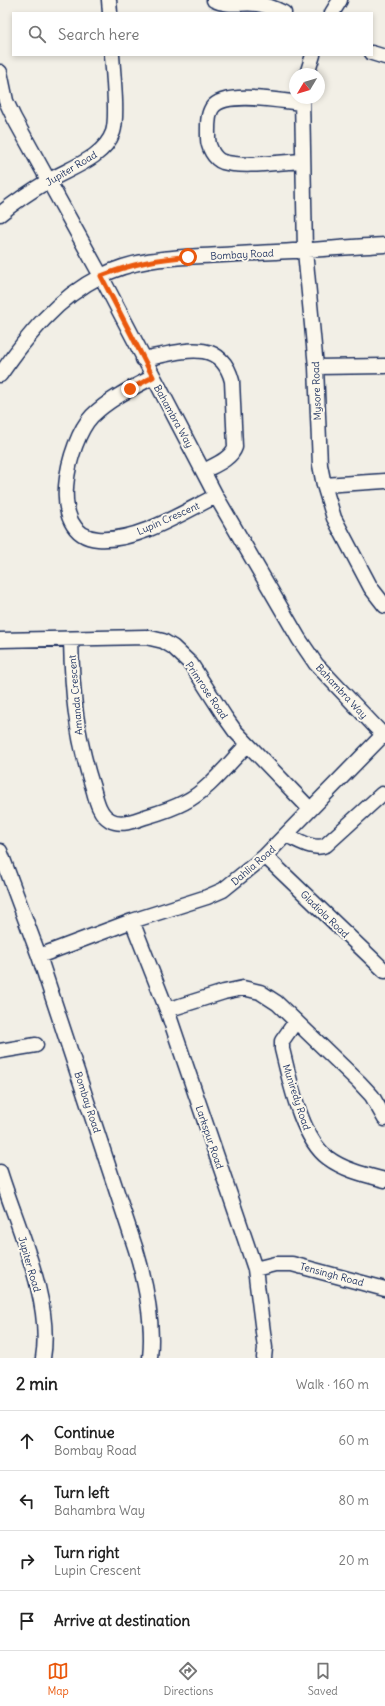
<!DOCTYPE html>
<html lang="en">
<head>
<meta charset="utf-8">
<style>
  :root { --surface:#fff; --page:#f6f6f6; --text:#222; --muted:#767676; --line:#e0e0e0; --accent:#ea580c }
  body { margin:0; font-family:Delius,sans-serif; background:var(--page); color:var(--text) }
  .compass { position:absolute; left:289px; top:68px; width:36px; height:36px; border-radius:50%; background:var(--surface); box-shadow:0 2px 6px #0003; rotate:232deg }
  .stop { position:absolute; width:12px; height:12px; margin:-9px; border:3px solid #ea580c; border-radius:50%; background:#fff }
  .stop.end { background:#ea580c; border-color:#fff; box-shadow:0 1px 4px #0008 }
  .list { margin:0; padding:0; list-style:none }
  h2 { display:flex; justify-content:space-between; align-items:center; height:52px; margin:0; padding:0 16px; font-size:17px }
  h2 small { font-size:13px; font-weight:400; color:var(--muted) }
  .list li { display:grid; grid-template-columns:26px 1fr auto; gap:12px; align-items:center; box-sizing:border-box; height:60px; padding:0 16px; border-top:1px solid var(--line) }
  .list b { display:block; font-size:15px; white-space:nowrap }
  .list p { margin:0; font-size:13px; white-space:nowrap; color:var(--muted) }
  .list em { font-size:13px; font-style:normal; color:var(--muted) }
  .icon { flex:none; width:22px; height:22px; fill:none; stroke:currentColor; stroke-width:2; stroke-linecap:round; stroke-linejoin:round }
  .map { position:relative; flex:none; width:385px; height:1358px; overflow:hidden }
  .search { position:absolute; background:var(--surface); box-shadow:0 2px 6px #0003; left:12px; right:12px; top:12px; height:44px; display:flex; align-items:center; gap:10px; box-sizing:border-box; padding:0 14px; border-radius:0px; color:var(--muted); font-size:15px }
  .sheet { height:292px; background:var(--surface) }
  nav { display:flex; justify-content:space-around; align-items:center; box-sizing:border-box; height:56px; border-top:1px solid var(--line); background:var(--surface); font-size:11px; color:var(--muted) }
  nav a { display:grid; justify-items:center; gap:2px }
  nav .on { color:var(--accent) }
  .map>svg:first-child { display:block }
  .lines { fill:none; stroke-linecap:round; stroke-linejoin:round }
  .minor-casing { stroke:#1b2f5e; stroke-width:17 }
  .minor { stroke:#fbf7ec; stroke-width:14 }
  .route { stroke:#ea580c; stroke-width:5 }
  .labels { text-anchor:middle; stroke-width:4; stroke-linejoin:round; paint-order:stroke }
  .street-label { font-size:10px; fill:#1b2f5e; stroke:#fbf7ec }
</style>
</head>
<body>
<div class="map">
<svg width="385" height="1358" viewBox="0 0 385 1358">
  <rect width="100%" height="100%" fill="#f2efe6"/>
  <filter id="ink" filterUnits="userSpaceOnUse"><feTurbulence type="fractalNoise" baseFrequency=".025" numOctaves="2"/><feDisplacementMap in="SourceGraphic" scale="8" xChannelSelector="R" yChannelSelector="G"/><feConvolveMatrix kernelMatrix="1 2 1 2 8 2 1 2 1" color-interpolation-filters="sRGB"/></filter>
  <g filter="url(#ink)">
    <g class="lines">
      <defs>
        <path id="minor" d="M109 0 110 13
          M214 0C228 7 243 2 257 4 267 5 276 9 284 13
          M332 13 340 0
          M372 53 385 57
          M0 72 6 101 14 118 101 276 216 496 299 639 316 664 385 737
          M307 74 313 55
          M302 98 305 251 316 367 320 465 324 485 334 518 371 588 385 606
          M301 103C281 101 224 90 212 108 207 116 208 128 208 138 208 147 214 159 223 162 244 168 280 162 303 161
          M0 214C15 202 31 191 48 181 70 168 104 158 113 132 118 116 113 73 112 55
          M143 359C178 353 220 335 232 381L235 447C231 459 215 465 204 471
          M316 367 385 366
          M0 375C27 336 57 298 101 276 132 260 166 258 201 256 226 255 251 253 276 252 313 250 349 247 385 245
          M153 377C132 388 109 399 92 416 68 441 45 535 98 539 137 542 182 513 216 496
          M324 485 385 481
          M71 639C72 693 76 736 93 788 96 799 99 814 110 820 120 826 134 821 145 817 159 813 172 809 185 802 209 790 228 764 247 745
          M0 640 146 637 163 641 173 647 191 664 225 717 235 731 310 809
          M286 835C298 840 314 851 326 845L382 794
          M0 851 39 956 136 1250C146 1284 154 1322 150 1358
          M265 856 385 971
          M132 921 167 1010 246 1242 255 1269 265 1348 264 1358
          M39 956 132 921 207 897 223 890 265 856 385 733
          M167 1010 224 992 243 988 260 992 277 1003 359 1082 372 1096 385 1119
          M296 1021 282 1041V1049C290 1081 301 1138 328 1158 344 1170 366 1175 385 1180
          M0 1051 36 1045
          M0 1172C17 1227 53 1300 43 1358
          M255 1269 275 1264H292L385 1289"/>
      </defs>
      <use href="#minor" class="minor-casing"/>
      <use href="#minor" class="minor"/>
    </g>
  </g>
  <g class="lines" filter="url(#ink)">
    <path class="route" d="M130 389 153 377 101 276C129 265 157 258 188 257"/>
  </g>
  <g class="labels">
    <g class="street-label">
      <text transform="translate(71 168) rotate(-31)" y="4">Jupiter Road</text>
      <text transform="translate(242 254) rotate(-3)" y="4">Bombay Road</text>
      <text transform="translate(316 391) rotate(-92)" y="4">Mysore Road</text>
      <text transform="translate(174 416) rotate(61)" y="4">Bahambra Way</text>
      <text transform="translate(168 518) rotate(-24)" y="4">Lupin Crescent</text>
      <text transform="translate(207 690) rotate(56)" y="4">Primrose Road</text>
      <text transform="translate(342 691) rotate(47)" y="4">Bahambra Way</text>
      <text transform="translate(75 695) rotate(-95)" y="4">Amanda Crescent</text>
      <text transform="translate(253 865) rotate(-41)" y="4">Dahlia Road</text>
      <text transform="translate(325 914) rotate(44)" y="4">Gladiola Road</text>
      <text transform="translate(297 1097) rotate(72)" y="4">Muniredy Road</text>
      <text transform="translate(88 1102) rotate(72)" y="4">Bombay Road</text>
      <text transform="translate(210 1137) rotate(71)" y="4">Larkspur Road</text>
      <text transform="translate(30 1264) rotate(74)" y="4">Jupiter Road</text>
      <text transform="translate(332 1274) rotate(15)" y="4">Tensingh Road</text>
    </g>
  </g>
</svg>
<svg class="compass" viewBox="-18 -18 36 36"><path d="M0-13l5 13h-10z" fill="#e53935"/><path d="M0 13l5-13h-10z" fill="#767676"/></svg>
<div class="stop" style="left:188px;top:257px"></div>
<div class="stop end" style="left:130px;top:389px"></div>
<div class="search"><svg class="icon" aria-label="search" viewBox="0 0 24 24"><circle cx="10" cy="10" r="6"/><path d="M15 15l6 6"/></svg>Search here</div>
</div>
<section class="sheet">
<h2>2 min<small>Walk · 160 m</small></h2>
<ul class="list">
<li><svg class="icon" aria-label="ahead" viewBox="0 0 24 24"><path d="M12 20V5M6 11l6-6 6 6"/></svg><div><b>Continue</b><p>Bombay Road</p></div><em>60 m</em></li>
<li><svg class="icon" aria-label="left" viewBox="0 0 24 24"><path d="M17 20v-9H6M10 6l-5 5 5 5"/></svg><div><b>Turn left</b><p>Bahambra Way</p></div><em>80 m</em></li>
<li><svg class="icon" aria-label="right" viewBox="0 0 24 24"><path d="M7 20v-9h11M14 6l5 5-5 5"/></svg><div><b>Turn right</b><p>Lupin Crescent</p></div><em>20 m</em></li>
<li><svg class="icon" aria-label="arrive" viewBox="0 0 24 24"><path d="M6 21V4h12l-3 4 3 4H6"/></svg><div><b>Arrive at destination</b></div></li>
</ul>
</section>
<nav>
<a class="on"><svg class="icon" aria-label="map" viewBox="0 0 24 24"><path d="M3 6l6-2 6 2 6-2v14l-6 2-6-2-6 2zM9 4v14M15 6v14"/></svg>Map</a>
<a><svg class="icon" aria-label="directions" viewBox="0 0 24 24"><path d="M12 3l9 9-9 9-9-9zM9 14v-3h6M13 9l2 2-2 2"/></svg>Directions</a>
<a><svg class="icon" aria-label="saved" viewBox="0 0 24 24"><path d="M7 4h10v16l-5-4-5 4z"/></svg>Saved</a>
</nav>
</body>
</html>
